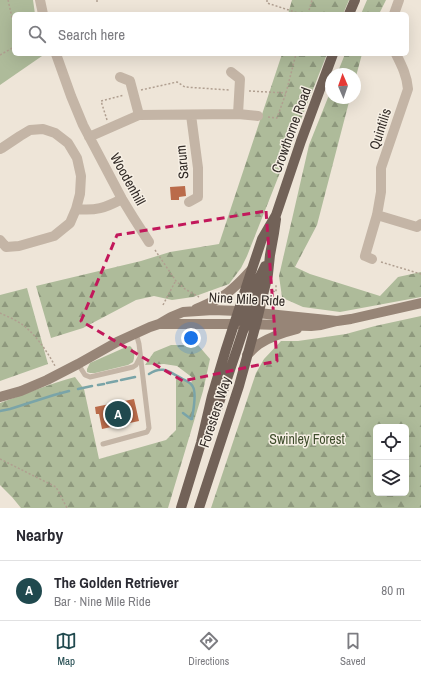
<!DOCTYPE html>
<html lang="en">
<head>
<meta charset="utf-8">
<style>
  :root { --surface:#fff; --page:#f2f2f3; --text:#2b2b33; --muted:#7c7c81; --line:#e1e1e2; --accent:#20494e }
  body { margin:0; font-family:"Archivo Narrow",sans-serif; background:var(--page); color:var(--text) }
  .controls { position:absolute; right:12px; bottom:12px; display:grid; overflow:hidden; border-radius:6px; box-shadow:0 4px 16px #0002 }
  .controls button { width:36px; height:36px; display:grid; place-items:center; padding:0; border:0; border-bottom:1px solid var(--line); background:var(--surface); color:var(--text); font:20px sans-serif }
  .compass { position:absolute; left:325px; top:68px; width:36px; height:36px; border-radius:50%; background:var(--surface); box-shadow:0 4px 16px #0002; rotate:358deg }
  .you { position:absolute; left:191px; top:338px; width:14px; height:14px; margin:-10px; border:3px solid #fff; border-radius:50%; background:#1a73e8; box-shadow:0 0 0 6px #1a73e833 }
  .badge { display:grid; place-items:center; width:26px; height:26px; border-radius:50%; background:var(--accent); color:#fff; font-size:13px; font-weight:700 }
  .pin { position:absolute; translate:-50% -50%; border:2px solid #fff; box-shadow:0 1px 4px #0006 }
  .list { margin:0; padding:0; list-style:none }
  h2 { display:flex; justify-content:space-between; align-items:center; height:52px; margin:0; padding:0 16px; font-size:17px }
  h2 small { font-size:13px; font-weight:400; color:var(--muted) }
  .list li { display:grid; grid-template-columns:26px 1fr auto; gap:12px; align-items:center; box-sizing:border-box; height:60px; padding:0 16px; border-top:1px solid var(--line) }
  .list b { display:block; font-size:15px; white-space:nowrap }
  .list p { margin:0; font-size:13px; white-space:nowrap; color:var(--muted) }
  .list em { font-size:13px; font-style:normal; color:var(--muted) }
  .icon { flex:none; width:22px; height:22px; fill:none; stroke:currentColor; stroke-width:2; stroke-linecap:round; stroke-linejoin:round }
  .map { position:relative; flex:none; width:421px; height:508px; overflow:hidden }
  .search { position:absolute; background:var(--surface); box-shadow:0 4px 16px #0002; left:12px; right:12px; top:12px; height:44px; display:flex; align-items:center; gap:10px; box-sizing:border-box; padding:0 14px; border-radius:6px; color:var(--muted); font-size:15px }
  .sheet { height:112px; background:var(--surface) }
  nav { display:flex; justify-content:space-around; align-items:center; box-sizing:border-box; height:56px; border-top:1px solid var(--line); background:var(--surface); font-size:11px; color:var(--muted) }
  nav a { display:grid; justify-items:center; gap:2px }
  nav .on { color:var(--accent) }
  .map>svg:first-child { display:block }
  .green { fill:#aebb9a }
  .forest { fill:url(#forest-firs); fill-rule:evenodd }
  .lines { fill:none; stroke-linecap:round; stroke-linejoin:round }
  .stream { stroke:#7aa4a8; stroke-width:2.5 }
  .building { fill:#ba6b4a }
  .path { stroke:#b09f90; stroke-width:1.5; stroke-dasharray:2 2; stroke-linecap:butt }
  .service { stroke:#c4b5a6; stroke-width:5 }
  .minor { stroke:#c4b5a6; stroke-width:10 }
  .secondary { stroke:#978577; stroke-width:10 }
  .primary { stroke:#726258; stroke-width:10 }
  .marked { fill:none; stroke:#c2185b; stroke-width:3; stroke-dasharray:8 5; stroke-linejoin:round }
  .labels { text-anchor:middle; stroke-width:3; stroke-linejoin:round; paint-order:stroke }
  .street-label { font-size:14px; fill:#312a26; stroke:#f6efe4 }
  .park-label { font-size:14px; fill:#3f4d2c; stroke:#f6efe4 }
</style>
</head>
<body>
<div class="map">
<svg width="421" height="508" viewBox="0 0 421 508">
  <defs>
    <pattern id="forest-firs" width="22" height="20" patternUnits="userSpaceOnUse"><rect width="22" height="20" fill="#aebb9a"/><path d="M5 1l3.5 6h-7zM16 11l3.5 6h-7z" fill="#8e987d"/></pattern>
  </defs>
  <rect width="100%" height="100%" fill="#eee5d8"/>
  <path class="green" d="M0 0H33L35 14H14V54H42V56L0 85Z
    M130 346C135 350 135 356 133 362L128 365 95 373H90L87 372V369L90 363 126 347Z"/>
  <path class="forest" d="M292 0H349L343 14H288Z
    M367 0H386L379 14H361Z
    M282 54H327L247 256 241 268 229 284 193 297 172 300 154 296 136 300 83 328 51 338 36 286 141 261 170 252 219 244Z
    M345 54H362L355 80V74H337Z
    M331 90V98H350L317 225 295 267 310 274 380 296 398 277 421 272V297L340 312 303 307 285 299 282 297 279 276 309 145Z
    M27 288 48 364 0 381V295Z
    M421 316V508H211L256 373 264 359 281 341H298L346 334 375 326ZM376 427H406V493H376Z
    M171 345H198L210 359 203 391 168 508H21L12 497 0 485V403C25 394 49 384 75 377L84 389 99 459 166 440 176 430V378L191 383 193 378 177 366 164 364 145 365 154 352Z"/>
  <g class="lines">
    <path class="stream" d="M149 374C163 365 169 372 181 378 186 381 191 382 193 387 197 394 193 411 192 419H191L183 413
      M121 380 135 377
      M107 383 117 381
      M98 385 104 384
      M78 389 92 386
      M0 411 10 409 54 395 69 391"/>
  </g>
  <path class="building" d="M185 186 186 196 179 197V200H171L170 187Z
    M134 399 139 421 102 429 99 414H96L95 407Z"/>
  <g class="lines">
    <path class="path" d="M8 0 14 26
      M97 0V3
      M267 0V3L301 14
      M308 14 312 0
      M0 55 14 47
      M141 90 177 82 185 87 229 90
      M249 91 286 93
      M268 117 277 118 286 93 296 54
      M107 120 101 101 124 95
      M155 250 176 281 185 289 199 297
      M381 262 421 274
      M273 291 276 292V285
      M163 305 175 282
      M0 313C6 316 14 319 20 323 34 332 47 351 55 366
      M0 459 56 487 67 508"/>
    <path class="service" d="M78 364 85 375 90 377 133 367 136 365 140 357
      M103 444 147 432 149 428 139 344 136 333"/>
    <path class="minor" d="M40 0 43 14
      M394 14 399 0
      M56 54 71 96 83 125 122 199 133 217 149 242
      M231 72 240 79 238 114
      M120 77 130 81 139 115
      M89 137 139 115 238 114 258 116
      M0 149 2 148 20 136 30 130 43 129 55 133 68 143 77 158 81 176 80 194 76 209 70 223 54 236 19 246 6 247 0 240
      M189 202 198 197V168L191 115
      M76 209C96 211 105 208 122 199
      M377 215 417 227 421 224
      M372 259 365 256 377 215 381 192V168L408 89C407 76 402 66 396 54"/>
    <path class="secondary" d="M196 309C205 305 215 301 223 296 234 289 243 279 252 269
      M160 324H246L311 326 321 325 337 321 351 319 421 303
      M247 355C251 351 255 347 259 344 270 337 285 332 297 329
      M0 397 21 391 47 380 78 364 117 342 150 327 159 324 171 317 183 312 213 310 238 311 337 321"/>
    <path class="primary" d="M349 14 355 0
      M241 321C252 311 254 294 258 281 260 276 263 271 265 266
      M210 423 217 409 243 331 250 317 255 313 259 312
      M181 508 201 443 212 396 226 349 252 269 262 239 276 215 301 141 333 54
      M199 508 239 386 256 324 268 274 270 255 274 233 276 219"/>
  </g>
  <path class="marked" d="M266 211 277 361 183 381 81 321 117 235Z"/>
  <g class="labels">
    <g class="street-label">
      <text transform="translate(380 129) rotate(-72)" y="5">Quintilis</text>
      <text transform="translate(291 130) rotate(-70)" y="5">Crowthorne Road</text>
      <text transform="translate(182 162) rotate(-95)" y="5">Sarum</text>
      <text transform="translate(128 179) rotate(61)" y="5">Woodenhill</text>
      <text transform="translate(247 299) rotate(3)" y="5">Nine Mile Ride</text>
      <text transform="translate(215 412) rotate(-72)" y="5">Foresters Way</text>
    </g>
    <g class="park-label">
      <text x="307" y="444">Swinley Forest</text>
    </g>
  </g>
</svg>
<div class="controls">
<button><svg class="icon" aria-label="locate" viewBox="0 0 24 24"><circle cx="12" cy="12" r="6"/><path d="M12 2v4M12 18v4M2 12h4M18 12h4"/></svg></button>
<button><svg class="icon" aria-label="layers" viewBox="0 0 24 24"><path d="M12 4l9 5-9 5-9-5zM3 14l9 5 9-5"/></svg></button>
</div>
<svg class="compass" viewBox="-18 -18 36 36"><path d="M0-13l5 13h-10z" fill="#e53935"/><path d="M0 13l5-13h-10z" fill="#7c7c81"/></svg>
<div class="you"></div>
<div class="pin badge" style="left:118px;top:414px">A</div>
<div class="search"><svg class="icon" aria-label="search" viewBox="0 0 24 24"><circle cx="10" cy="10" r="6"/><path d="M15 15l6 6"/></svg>Search here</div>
</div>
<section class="sheet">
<h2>Nearby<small></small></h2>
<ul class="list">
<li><span class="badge">A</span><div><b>The Golden Retriever</b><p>Bar · Nine Mile Ride</p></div><em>80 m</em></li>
</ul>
</section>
<nav>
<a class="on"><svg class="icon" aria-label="map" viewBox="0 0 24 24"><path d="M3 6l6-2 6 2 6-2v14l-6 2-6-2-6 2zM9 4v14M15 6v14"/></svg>Map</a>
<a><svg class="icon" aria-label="directions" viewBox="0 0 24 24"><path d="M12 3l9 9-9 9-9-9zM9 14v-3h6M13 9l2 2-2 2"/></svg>Directions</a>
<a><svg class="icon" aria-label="saved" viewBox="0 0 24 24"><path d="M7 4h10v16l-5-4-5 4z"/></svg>Saved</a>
</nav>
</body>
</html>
